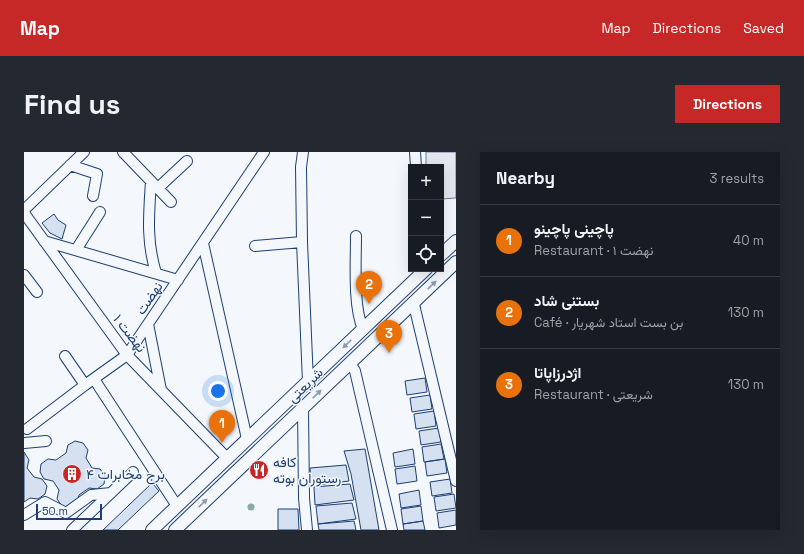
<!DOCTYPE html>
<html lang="en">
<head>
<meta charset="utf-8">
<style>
  :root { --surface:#171b24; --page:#242831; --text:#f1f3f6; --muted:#9ea1a6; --line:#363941; --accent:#c62828 }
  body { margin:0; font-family:"Space Grotesk",Vazirmatn,sans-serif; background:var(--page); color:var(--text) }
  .controls { position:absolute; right:12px; top:12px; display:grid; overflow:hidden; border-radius:0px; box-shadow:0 4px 16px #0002 }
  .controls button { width:36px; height:36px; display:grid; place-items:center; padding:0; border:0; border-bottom:1px solid var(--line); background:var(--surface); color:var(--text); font:20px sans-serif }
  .scale { position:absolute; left:12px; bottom:10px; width:66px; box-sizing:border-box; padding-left:4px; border:2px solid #1d3f73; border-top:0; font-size:11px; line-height:14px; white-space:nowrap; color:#1d3f73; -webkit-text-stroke:3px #f4f7fb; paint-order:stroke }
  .you { position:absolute; left:194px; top:239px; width:14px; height:14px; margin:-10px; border:3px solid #fff; border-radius:50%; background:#1a73e8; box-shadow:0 0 0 6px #1a73e833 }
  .badge { display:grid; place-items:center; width:26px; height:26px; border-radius:50%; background:var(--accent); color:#fff; font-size:13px; font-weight:700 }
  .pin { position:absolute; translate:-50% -33px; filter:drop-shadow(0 1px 2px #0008) }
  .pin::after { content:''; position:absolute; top:21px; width:14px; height:12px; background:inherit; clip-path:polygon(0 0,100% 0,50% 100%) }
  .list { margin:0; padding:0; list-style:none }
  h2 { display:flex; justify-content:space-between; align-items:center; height:52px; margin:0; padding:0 16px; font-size:17px }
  h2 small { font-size:13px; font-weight:400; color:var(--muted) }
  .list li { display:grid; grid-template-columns:26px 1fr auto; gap:12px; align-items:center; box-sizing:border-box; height:72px; padding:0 16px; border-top:1px solid var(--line) }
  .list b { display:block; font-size:15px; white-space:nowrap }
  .list p { margin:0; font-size:13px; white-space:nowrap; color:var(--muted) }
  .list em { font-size:13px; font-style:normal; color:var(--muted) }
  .icon { flex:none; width:22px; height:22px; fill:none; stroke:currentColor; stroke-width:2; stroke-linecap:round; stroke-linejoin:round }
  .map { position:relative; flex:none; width:432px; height:378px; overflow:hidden; border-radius:0px }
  header { display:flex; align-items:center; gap:24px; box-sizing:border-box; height:56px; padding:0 20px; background:var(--accent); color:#fff }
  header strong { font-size:19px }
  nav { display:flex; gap:22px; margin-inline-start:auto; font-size:14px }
  .intro { display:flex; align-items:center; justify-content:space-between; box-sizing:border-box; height:96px; padding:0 24px }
  h1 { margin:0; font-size:28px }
  .button { padding:10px 18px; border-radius:0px; background:var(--accent); color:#fff; font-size:14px; font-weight:700 }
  main { display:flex; gap:24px; padding:0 24px }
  aside { flex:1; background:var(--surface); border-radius:0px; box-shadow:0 4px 16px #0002 }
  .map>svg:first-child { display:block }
  .parking { fill:#e3e8f0; stroke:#687fa3 }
  .building { fill:#d5e0f0; stroke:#1d3f73 }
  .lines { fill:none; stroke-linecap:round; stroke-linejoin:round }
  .minor-casing { stroke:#1d3f73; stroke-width:12 }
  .major-casing { stroke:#1d3f73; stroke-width:14 }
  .minor { stroke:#f4f7fb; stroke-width:10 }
  .major { stroke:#f4f7fb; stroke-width:12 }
  .tree { fill:#86aba6 }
  .oneway { fill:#889bb7 }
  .labels { text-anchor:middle; stroke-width:3; stroke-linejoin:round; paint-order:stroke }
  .street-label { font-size:14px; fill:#1d3f73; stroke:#f4f7fb }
  .poi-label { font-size:14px; fill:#1d3f73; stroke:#f4f7fb; text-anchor:start }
</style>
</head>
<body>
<header>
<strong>Map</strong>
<nav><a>Map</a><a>Directions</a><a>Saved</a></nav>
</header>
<div class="intro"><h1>Find us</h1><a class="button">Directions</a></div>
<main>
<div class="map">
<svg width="432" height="378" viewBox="0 0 432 378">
  <rect width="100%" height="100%" fill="#f4f7fb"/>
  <path class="parking" d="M402 0H432V46L417 47V15H402Z"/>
  <path class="building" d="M30 62 34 68 42 73 38 87 26 81 18 71Z
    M401 226 403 240 383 243 381 229Z
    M406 243 408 257 388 260 386 246Z
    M410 259 412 274 392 277 390 262Z
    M415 276 417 290 397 293 395 279Z
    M51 289 59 291 64 298 62 306 68 316 76 317 81 324 80 332 73 337 65 336 55 343 53 351 46 356 38 354 33 347 35 338 29 329 20 327 16 320 17 312 24 307 32 308 42 301 44 293Z
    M417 292 420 307 400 310 398 295Z
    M341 297 355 378H337L327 322 320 299Z
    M389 297 391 312 371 315 369 301Z
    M0 300 5 308 3 316 10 325 18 327 23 334 21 342 14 347 6 346 0 350Z
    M421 307 423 321 403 324 401 310Z
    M322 313 325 329 287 334 286 316Z
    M391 314 393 329 373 332 371 317Z
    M426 327 428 341 408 344 406 330Z
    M128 331 135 339 94 378H79Z
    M326 332 330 348 291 353 290 335Z
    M395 338 397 353 377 356 375 342Z
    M430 342 432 356 412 359 410 345Z
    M328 351 332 367 294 372 292 354Z
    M397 354 399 369 379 372 377 357Z
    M254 357H274L275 378H254Z
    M432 358V373L415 376 413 361Z
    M330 369 332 378H295L294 372Z
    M399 369 401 378H380L379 372Z"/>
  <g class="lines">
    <defs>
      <path id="minor" d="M99 0 147 50
        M279 0 277 15 278 90 284 230
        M391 0 392 15
        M46 13 73 22 69 44
        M127 29C125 62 122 88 132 121
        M134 36 163 9
        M0 58 60 0
        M0 61 103 203 203 306
        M332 84C332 110 329 155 339 177
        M20 89 154 128
        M179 91 223 287
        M231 94 278 90
        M52 98 76 60
        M0 123 13 140
        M390 150 391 157 432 329
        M124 172 137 238
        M41 204 61 233
        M326 211 331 219 368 378
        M70 227 153 354
        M279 256 280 346 283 378
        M3 277 61 233 103 203 240 0
        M0 291 22 289
        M0 363 21 350 42 361 67 343 87 341
        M48 378 109 320"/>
      <path id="major" d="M417 103 432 89
        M128 378 402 117
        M151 378 432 110"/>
    </defs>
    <use href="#minor" class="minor-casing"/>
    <use href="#major" class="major-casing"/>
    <use href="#minor" class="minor"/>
    <use href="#major" class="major"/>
  </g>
  <circle class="tree" cx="227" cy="355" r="3.5"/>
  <defs><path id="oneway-solid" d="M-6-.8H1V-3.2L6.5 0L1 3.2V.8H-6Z"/></defs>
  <g class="oneway">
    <use href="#oneway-solid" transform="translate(408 133) rotate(-44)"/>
    <use href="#oneway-solid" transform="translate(323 192) rotate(136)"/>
    <use href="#oneway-solid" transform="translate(293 242) rotate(-44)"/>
    <use href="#oneway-solid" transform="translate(179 351) rotate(-44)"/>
  </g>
  <defs>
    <symbol id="restaurant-disc" viewBox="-11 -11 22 22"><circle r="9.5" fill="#c62828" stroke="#f4f7fb"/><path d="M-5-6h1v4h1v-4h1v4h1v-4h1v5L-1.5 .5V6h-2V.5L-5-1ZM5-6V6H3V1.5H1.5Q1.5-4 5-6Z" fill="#fff"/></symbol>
    <symbol id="building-disc" viewBox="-11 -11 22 22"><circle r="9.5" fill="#c62828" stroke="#f4f7fb"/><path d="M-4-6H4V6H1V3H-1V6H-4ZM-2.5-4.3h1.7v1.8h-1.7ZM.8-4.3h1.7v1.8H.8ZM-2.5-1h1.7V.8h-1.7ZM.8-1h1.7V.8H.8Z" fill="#fff"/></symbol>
  </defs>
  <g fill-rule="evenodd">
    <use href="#restaurant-disc" x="224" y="307" width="22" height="22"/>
    <use href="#building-disc" x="37" y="311" width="22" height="22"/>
  </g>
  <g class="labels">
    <g class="street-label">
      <text transform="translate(125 146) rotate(-56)" y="5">نهضت</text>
      <text transform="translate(106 181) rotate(52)" y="5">نهضت ۱</text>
      <text transform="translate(281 233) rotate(-44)" y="5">شریعتی</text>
    </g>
    <g class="poi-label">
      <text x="249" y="315">کافه<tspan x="249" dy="16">رستوران بوته</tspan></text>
      <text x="62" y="327">برج مخابرات ۴</text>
    </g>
  </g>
</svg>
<div class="controls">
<button>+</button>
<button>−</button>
<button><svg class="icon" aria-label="locate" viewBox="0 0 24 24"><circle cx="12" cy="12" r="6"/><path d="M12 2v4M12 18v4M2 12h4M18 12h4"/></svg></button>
</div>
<div class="scale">50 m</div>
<div class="you"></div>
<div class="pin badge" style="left:198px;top:291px;background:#e8710a">1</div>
<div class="pin badge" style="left:345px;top:152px;background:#e8710a">2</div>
<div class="pin badge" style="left:365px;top:201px;background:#e8710a">3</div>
</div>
<aside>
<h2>Nearby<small>3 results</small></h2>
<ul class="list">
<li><span class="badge" style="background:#e8710a">1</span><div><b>پاچینی پاچینو</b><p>Restaurant · نهضت ۱</p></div><em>40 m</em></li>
<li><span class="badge" style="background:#e8710a">2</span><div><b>بستنی شاد</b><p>Café · بن بست استاد شهریار</p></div><em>130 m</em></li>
<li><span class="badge" style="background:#e8710a">3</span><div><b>اژدرزاپاتا</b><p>Restaurant · شریعتی</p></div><em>130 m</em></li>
</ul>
</aside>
</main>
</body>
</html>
